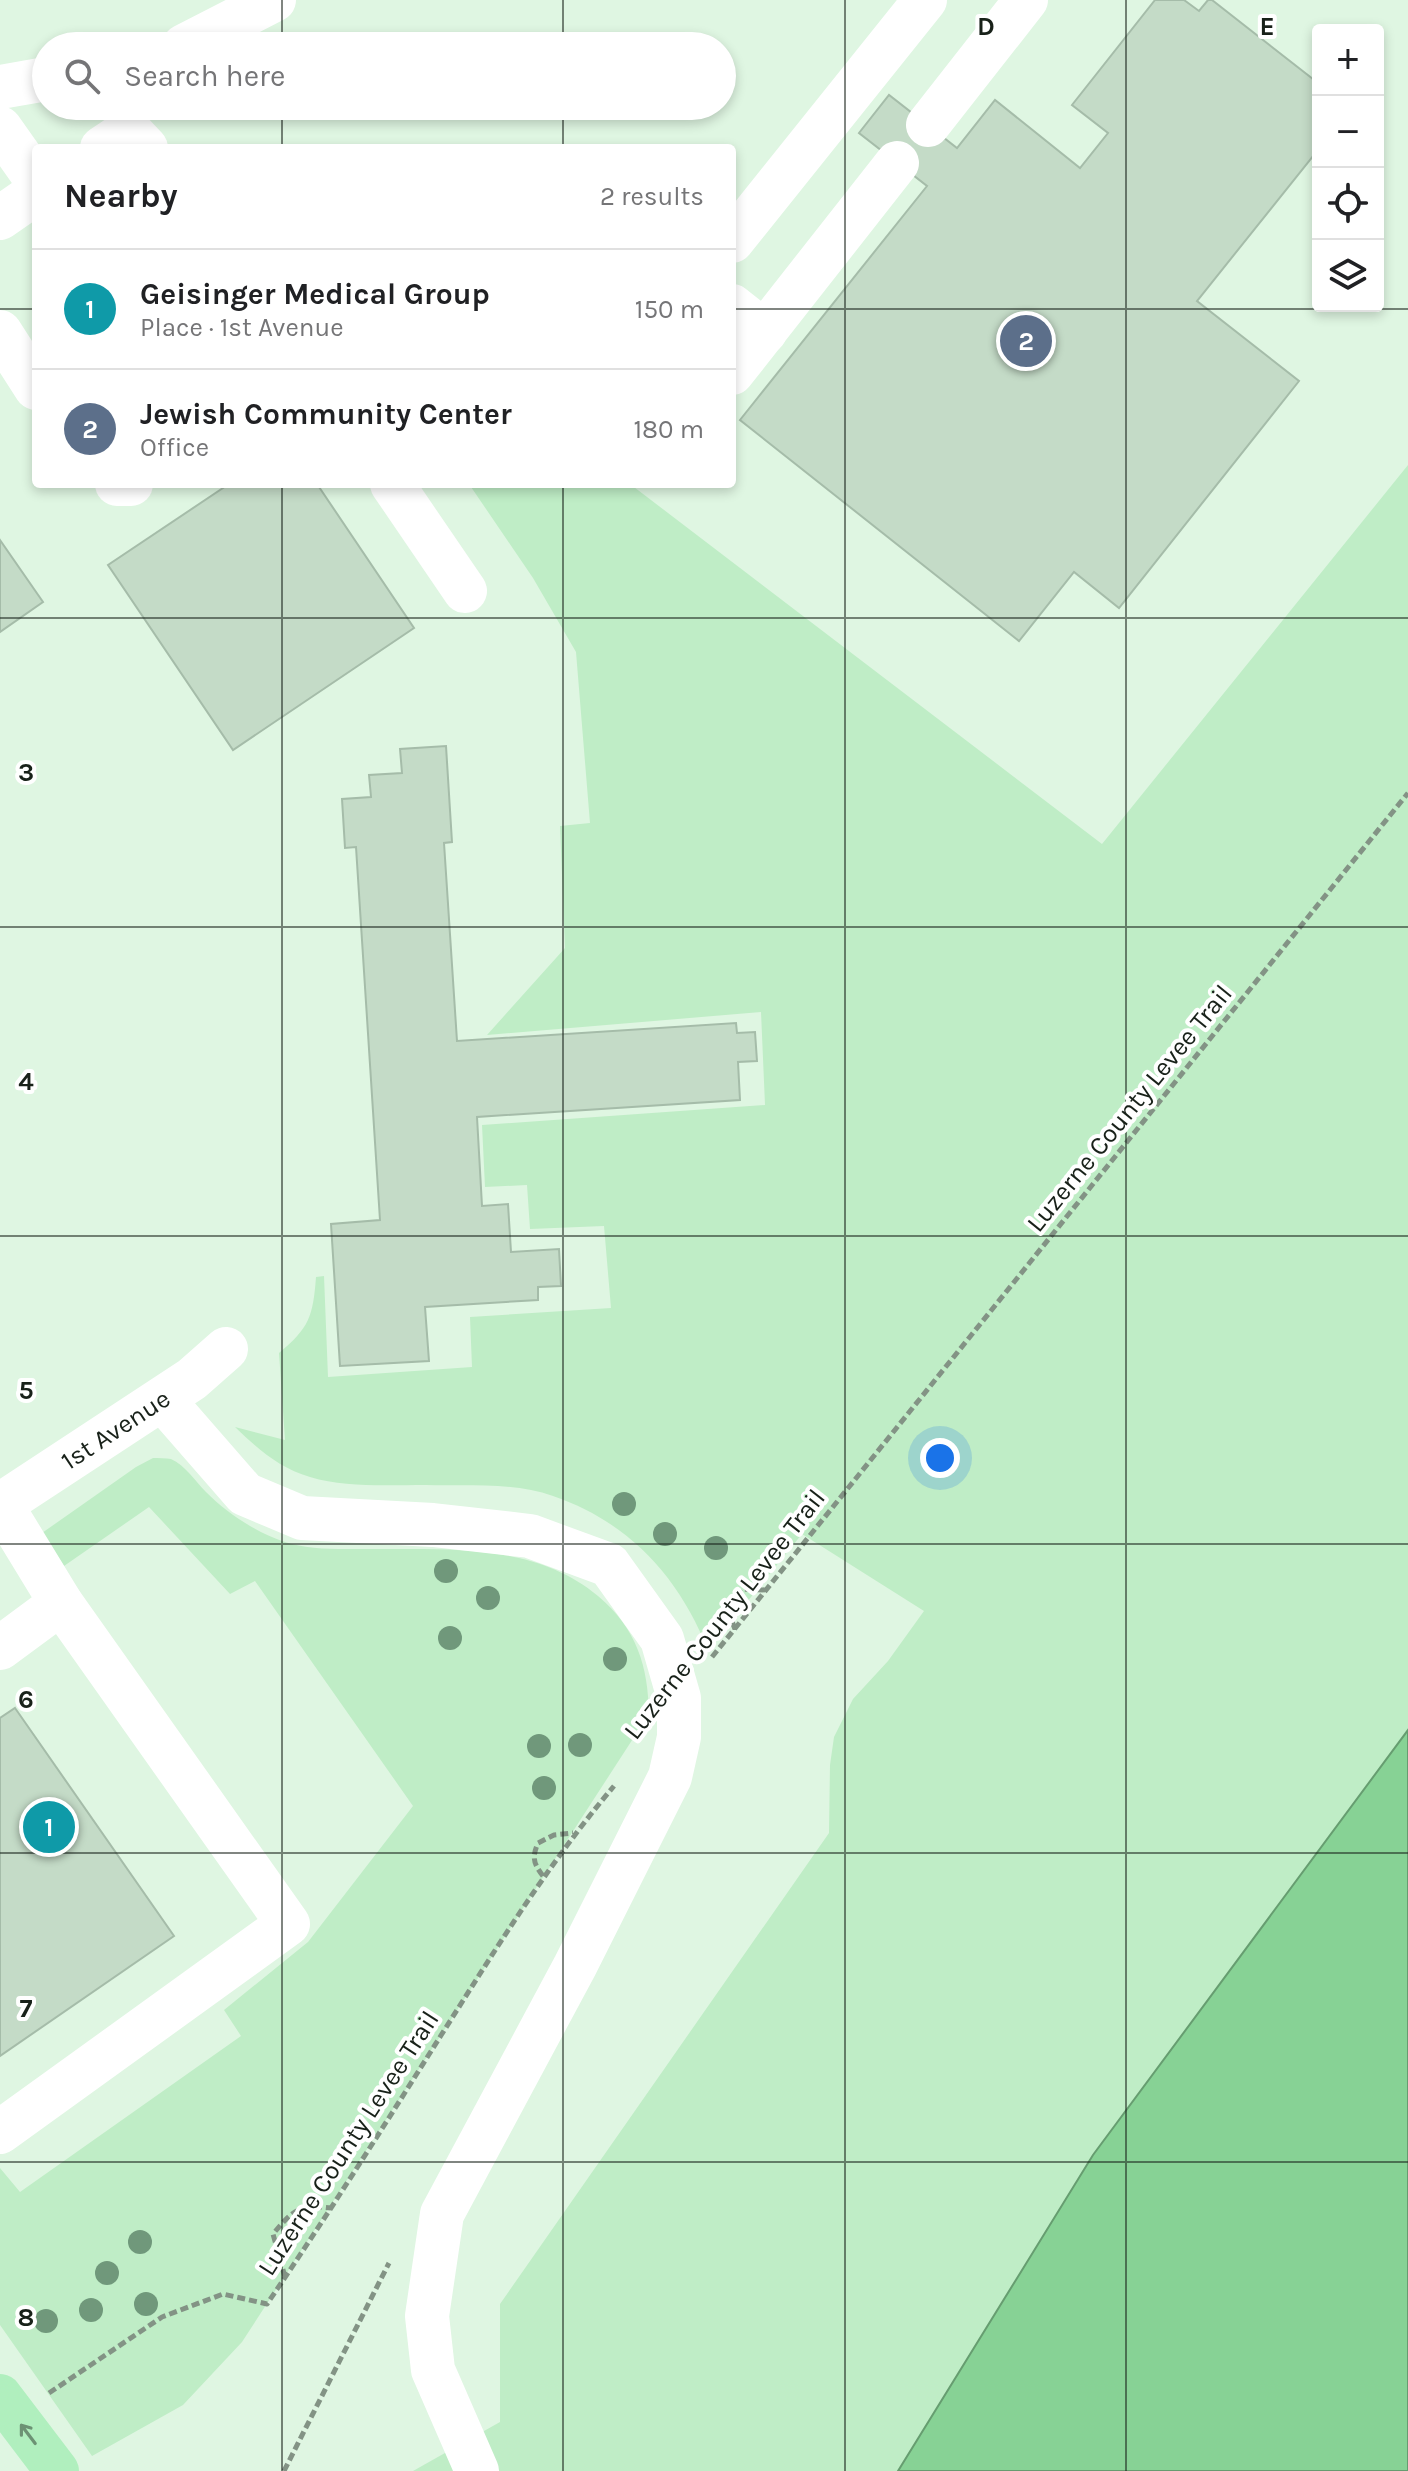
<!DOCTYPE html>
<html lang="en">
<head>
<meta charset="utf-8">
<style>
  :root { --surface:#fff; --page:#f2f2f2; --text:#202124; --muted:#757577; --line:#e0e0e0; --accent:#8f5ed8 }
  body { margin:0; font-family:Karla,sans-serif; background:var(--page); color:var(--text) }
  .controls { position:absolute; right:24px; top:24px; display:grid; overflow:hidden; border-radius:8px; box-shadow:0 4px 12px #0003 }
  .controls button { width:72px; height:72px; display:grid; place-items:center; padding:0; border:0; border-bottom:2px solid var(--line); background:var(--surface); color:var(--text); font:40px sans-serif }
  .you { position:absolute; left:940px; top:1458px; width:28px; height:28px; margin:-20px; border:6px solid #fff; border-radius:50%; background:#1a73e8; box-shadow:0 0 0 12px #1a73e833 }
  .badge { display:grid; place-items:center; width:52px; height:52px; border-radius:50%; background:var(--accent); color:#fff; font-size:26px; font-weight:700 }
  .pin { position:absolute; translate:-50% -50%; border:4px solid #fff; box-shadow:0 2px 8px #0006 }
  .list { margin:0; padding:0; list-style:none }
  h2 { display:flex; justify-content:space-between; align-items:center; height:104px; margin:0; padding:0 32px; font-size:34px }
  h2 small { font-size:26px; font-weight:400; color:var(--muted) }
  .list li { display:grid; grid-template-columns:52px 1fr auto; gap:24px; align-items:center; box-sizing:border-box; height:120px; padding:0 32px; border-top:2px solid var(--line) }
  .list b { display:block; font-size:30px; white-space:nowrap }
  .list p { margin:0; font-size:26px; white-space:nowrap; color:var(--muted) }
  .list em { font-size:26px; font-style:normal; color:var(--muted) }
  .icon { flex:none; width:44px; height:44px; fill:none; stroke:currentColor; stroke-width:2; stroke-linecap:round; stroke-linejoin:round }
  .map { position:relative; flex:none; width:1408px; height:2471px; overflow:hidden }
  .search { position:absolute; background:var(--surface); box-shadow:0 4px 12px #0003; left:32px; top:32px; width:704px; height:88px; display:flex; align-items:center; gap:20px; box-sizing:border-box; padding:0 28px; border-radius:44px; color:var(--muted); font-size:30px }
  .panel { position:absolute; background:var(--surface); box-shadow:0 4px 12px #0003; left:32px; top:144px; width:704px; height:344px; border-radius:8px }
  .map>svg:first-child { display:block }
  .green { fill:#bfedc6 }
  .water { fill:#87d295; stroke:#669d70; stroke-width:2 }
  .building { fill:#c4dbc7; stroke:#a5bca9; stroke-width:2 }
  .lines { fill:none; stroke-linecap:round; stroke-linejoin:round }
  .path { stroke:#839385; stroke-width:5; stroke-dasharray:8 4; stroke-linecap:butt }
  .minor { stroke:#fff; stroke-width:44 }
  .major { stroke:#b0efbe; stroke-width:44 }
  .tree { fill:#70987b }
  .oneway { stroke:#6c9274 }
  .grid { fill:none; stroke:#182119; stroke-width:2; stroke-opacity:0.55 }
  .labels { text-anchor:middle; stroke-width:8; stroke-linejoin:round; paint-order:stroke }
  .street-label { font-size:26px; fill:#182119; stroke:#fff }
  .grid-label { font-size:26px; text-anchor:middle; font-weight:bold; fill:#182119; stroke:#fff; stroke-width:8; stroke-linejoin:round; paint-order:stroke }
</style>
</head>
<body>
<div class="map">
<svg width="1408" height="2471" viewBox="0 0 1408 2471">
  <rect width="100%" height="100%" fill="#dff6e2"/>
  <path class="green" d="M1408 465V1730L1093 2155 898 2471H413L500 2422V2304L829 1833 830 1765 834 1737 853 1699 888 1661 924 1611 802 1534 708 1650C679 1577 629 1522 553 1496 514 1482 467 1486 426 1485 389 1485 346 1488 310 1477 279 1468 258 1449 235 1427L285 1440 279 1353C309 1328 313 1317 316 1277L324 1276 328 1377 472 1367 470 1317 611 1308 604 1226 530 1229 527 1185 485 1187 482 1125 765 1105 761 1012 487 1035 565 948 560 826 590 823 576 652 533 578 469 484H630L1102 844Z
    M153 1458C158 1458 166 1458 171 1459 185 1465 196 1482 206 1492 227 1513 254 1531 282 1541 307 1550 335 1549 360 1549 441 1550 532 1541 598 1596 637 1629 648 1666 649 1714L242 2342 183 2405 92 2456 0 2325V2168L20 2192 241 2036 224 2010 308 1942 413 1806 255 1581 230 1594 149 1507 64 1566 42 1533 136 1467Z"/>
  <path class="water" d="M1408 1730V2471H898L1093 2155Z"/>
  <path class="building" d="M1155 0H1184L1199 11 1208 0H1212L1318 83V150L1197 301 1299 381 1119 608 1074 572 1019 641 740 420 927 186 859 133 889 95 957 148 995 100 1080 168 1108 133 1072 105Z
    M229 484H317L414 628 233 750 108 565Z
    M0 540 43 602 0 632Z
    M446 746 452 842 444 843 457 1041 736 1023 737 1033 755 1032 757 1061 738 1062 740 1100 477 1117 482 1206 508 1204 511 1252 559 1249 561 1286 538 1287V1300L425 1307 429 1361 340 1366 331 1224 380 1220 356 847 345 848 342 799 371 797 369 775 402 773 400 749Z
    M15 1708 174 1936 0 2056V1718Z"/>
  <g class="lines">
    <path class="path" d="M735 1629C728 1612 727 1603 741 1589L766 1590
      M712 1657 1408 793
      M543 1876C533 1863 532 1857 538 1843L554 1835 573 1833
      M285 2277 273 2234C293 2210 299 2204 331 2208
      M49 2393 162 2317 223 2294 267 2304C327 2216 384 2126 440 2037 495 1950 548 1864 614 1786
      M284 2471 389 2263"/>
    <g class="minor">
      <path d="M184 46 274 0"/>
      <path d="M0 87 46 79"/>
      <path d="M928 125 1026 0"/>
      <path d="M0 128 36 179"/>
      <path d="M102 148 129 130 146 148"/>
      <path d="M0 218 36 193"/>
      <path d="M732 241 925 0"/>
      <path d="M732 306 765 332"/>
      <path d="M0 332 36 388"/>
      <path d="M732 373 897 163"/>
      <path d="M117 484H131"/>
      <path d="M392 484 465 591"/>
      <path d="M163 1400 245 1494 302 1518 433 1525 530 1536 609 1565 662 1639 679 1698V1737L670 1777 575 1966 442 2214 427 2316 433 2370 477 2471"/>
      <path d="M0 1503 61 1603 288 1924 0 2132"/>
      <path id="s1" d="M0 1505 192 1379 226 1349"/>
      <path d="M0 1648 61 1603"/>
    </g>
    <path class="major" d="M0 2396 57 2471"/>
  </g>
  <g class="tree">
    <circle cx="624" cy="1504" r="12"/>
    <circle cx="665" cy="1534" r="12"/>
    <circle cx="716" cy="1548" r="12"/>
    <circle cx="446" cy="1571" r="12"/>
    <circle cx="488" cy="1598" r="12"/>
    <circle cx="450" cy="1638" r="12"/>
    <circle cx="615" cy="1659" r="12"/>
    <circle cx="580" cy="1745" r="12"/>
    <circle cx="539" cy="1746" r="12"/>
    <circle cx="544" cy="1788" r="12"/>
    <circle cx="140" cy="2242" r="12"/>
    <circle cx="107" cy="2273" r="12"/>
    <circle cx="146" cy="2304" r="12"/>
    <circle cx="91" cy="2310" r="12"/>
    <circle cx="46" cy="2321" r="12"/>
  </g>
  <defs><path id="oneway-shaft" d="M-6 0H5M1.5-3L5.5 0L1.5 3" fill="none" stroke-width="1.6" stroke-linecap="round" stroke-linejoin="round" transform="scale(2)"/></defs>
  <use class="oneway" href="#oneway-shaft" transform="translate(28 2434) rotate(-127)"/>
  <path class="grid" d="M282 0V46M563 0V46M845 0V2471M1126 0V2471M282 106V148M563 106V148M0 309H36M732 309H1408M282 484V2471M563 484V2471M0 618H1408M0 927H1408M0 1236H1408M0 1544H1408M0 1853H1408M0 2162H1408"/>
  <g class="labels">
    <g class="street-label">
      <text transform="translate(1129 1108) rotate(-51)" y="9">Luzerne County Levee Trail</text>
      <text dy="9" stroke="none"><textPath href="#s1" startOffset="138">1st Avenue</textPath></text>
      <text transform="translate(724 1614) rotate(-52)" y="9">Luzerne County Levee Trail</text>
      <text transform="translate(348 2143) rotate(-57)" y="9">Luzerne County Levee Trail</text>
    </g>
  </g>
  <g class="grid-label">
    <text x="986" y="35">D</text>
    <text x="1267" y="35">E</text>
    <text x="26" y="781">3</text>
    <text x="26" y="1090">4</text>
    <text x="26" y="1399">5</text>
    <text x="26" y="1708">6</text>
    <text x="26" y="2017">7</text>
    <text x="26" y="2326">8</text>
  </g>
</svg>
<div class="controls">
<button>+</button>
<button>−</button>
<button><svg class="icon" aria-label="locate" viewBox="0 0 24 24"><circle cx="12" cy="12" r="6"/><path d="M12 2v4M12 18v4M2 12h4M18 12h4"/></svg></button>
<button><svg class="icon" aria-label="layers" viewBox="0 0 24 24"><path d="M12 4l9 5-9 5-9-5zM3 14l9 5 9-5"/></svg></button>
</div>
<div class="you"></div>
<div class="pin badge" style="left:49px;top:1827px;background:#0f9aa8">1</div>
<div class="pin badge" style="left:1026px;top:341px;background:#5c6f8a">2</div>
<div class="search"><svg class="icon" aria-label="search" viewBox="0 0 24 24"><circle cx="10" cy="10" r="6"/><path d="M15 15l6 6"/></svg>Search here</div>
<section class="panel">
<h2>Nearby<small>2 results</small></h2>
<ul class="list">
<li><span class="badge" style="background:#0f9aa8">1</span><div><b>Geisinger Medical Group</b><p>Place · 1st Avenue</p></div><em>150 m</em></li>
<li><span class="badge" style="background:#5c6f8a">2</span><div><b>Jewish Community Center</b><p>Office</p></div><em>180 m</em></li>
</ul>
</section>
</div>
</body>
</html>
